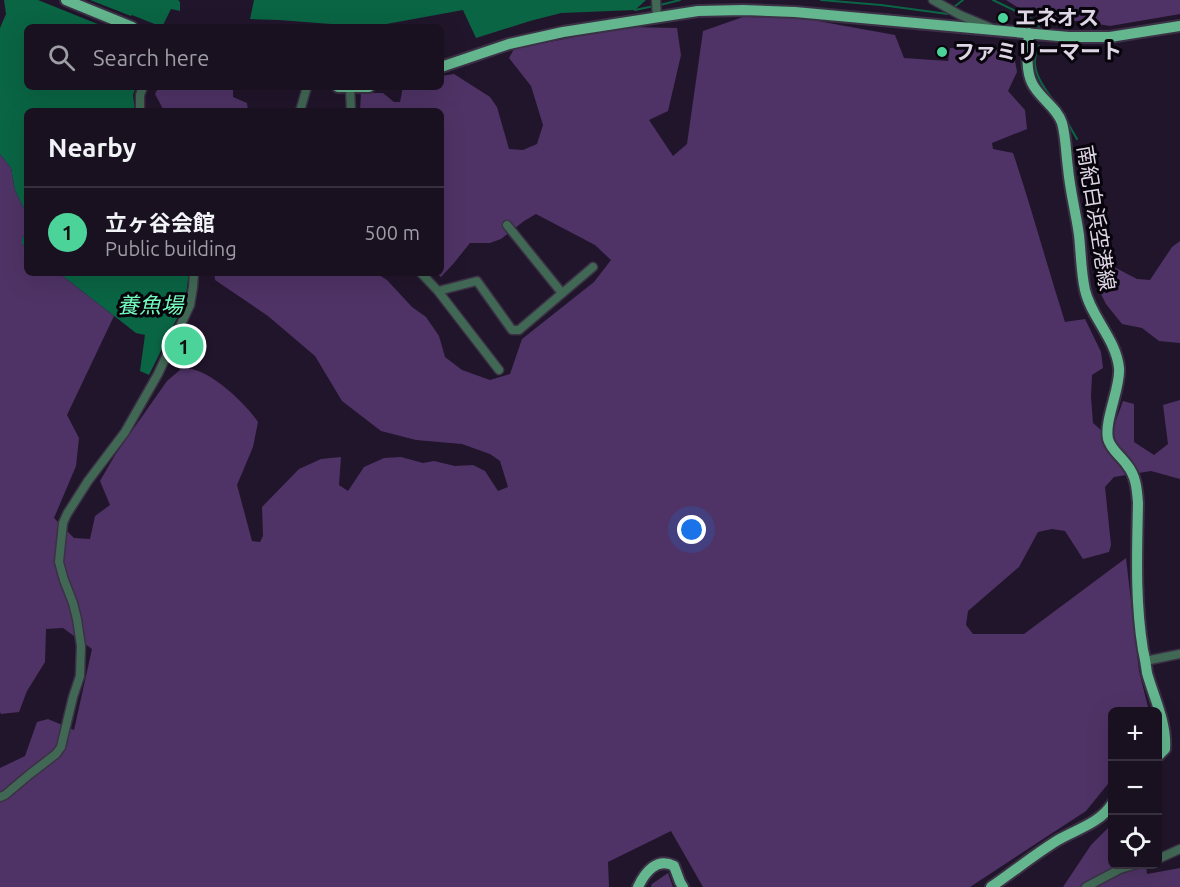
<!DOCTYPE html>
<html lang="en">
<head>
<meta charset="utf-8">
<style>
  :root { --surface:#191020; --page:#221929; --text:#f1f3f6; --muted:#9f9da5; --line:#37303e; --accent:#4cd39a }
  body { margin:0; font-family:Ubuntu,"Noto Sans JP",sans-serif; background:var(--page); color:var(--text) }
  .controls { position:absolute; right:18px; bottom:18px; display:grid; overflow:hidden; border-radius:9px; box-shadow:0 6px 24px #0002 }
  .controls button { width:54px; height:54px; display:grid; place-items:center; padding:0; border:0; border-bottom:2px solid var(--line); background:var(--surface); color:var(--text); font:30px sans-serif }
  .you { position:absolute; left:692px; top:530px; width:21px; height:21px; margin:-15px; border:4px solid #fff; border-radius:50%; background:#1a73e8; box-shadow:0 0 0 9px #1a73e833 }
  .badge { display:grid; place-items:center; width:39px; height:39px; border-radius:50%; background:var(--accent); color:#111; font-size:20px; font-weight:700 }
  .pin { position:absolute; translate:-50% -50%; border:3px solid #fff; box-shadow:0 2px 6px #0006 }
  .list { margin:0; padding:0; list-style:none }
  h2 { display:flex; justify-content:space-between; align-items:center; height:78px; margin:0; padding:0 24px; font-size:26px }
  h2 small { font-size:20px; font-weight:400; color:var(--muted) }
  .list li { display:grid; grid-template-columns:39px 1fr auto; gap:18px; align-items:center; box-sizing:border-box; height:90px; padding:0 24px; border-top:2px solid var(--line) }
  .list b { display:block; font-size:22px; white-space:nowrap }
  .list p { margin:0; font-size:20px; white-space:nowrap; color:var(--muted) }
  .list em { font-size:20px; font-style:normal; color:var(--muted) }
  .icon { flex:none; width:33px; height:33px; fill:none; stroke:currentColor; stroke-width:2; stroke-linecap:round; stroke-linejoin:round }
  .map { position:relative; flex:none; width:1180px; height:887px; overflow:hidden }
  .search { position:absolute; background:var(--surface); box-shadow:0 6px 24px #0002; left:24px; top:24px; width:420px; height:66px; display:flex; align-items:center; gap:15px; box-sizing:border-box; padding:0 21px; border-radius:9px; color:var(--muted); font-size:22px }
  .panel { position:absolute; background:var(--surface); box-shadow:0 6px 24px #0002; left:24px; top:108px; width:420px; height:168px; border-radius:9px }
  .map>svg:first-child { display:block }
  .green { fill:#4f3366 }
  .water { fill:#0a6544 }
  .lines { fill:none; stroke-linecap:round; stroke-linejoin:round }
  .stream { stroke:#0a6544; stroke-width:2 }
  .minor-casing { stroke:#3b3045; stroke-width:11 }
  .major-casing { stroke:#3b3045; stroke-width:14 }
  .minor { stroke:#416854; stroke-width:8 }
  .major { stroke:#63b68e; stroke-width:10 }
  .poi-dot { fill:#4cd39a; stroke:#08040c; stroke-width:2 }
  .labels { text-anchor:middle; stroke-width:6; stroke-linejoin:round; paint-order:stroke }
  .poi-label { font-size:21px; font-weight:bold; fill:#ded6e5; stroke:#08040c; text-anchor:start }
  .street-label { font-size:21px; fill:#ded6e5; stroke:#08040c }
  .water-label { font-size:22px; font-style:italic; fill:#72fbbd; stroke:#08040c }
</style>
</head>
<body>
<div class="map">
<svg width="1180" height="887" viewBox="0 0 1180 887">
  <rect width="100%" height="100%" fill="#21152b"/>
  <path class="green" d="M1006 0H1180V14L1110 26 1079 21 1046 20 1019 8Z
    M743 17 801 18 895 35 904 58 948 61 950 48 1013 50 1017 72 1008 91 1025 110 1027 129 992 143 993 149 1013 153C1032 209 1047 266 1065 322L1085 319 1101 352 1103 368 1092 375 1091 397 1093 423 1102 431 1114 426 1123 401 1134 404V442L1154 455 1168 444 1163 405 1180 400V479L1151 471 1114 477 1105 487 1111 545 1109 552 1083 559 1065 531 1052 529 1038 532 1019 567 968 611 966 625 973 634H1024L1126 558 1139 671 1149 711 1112 712V779L1086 811 970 887H703L671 831 608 862 609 887H0V768L25 756 37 722 48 719 74 730 92 649 63 628 46 629 45 662 27 691 19 712 1 714 0 712V154L11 168 15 190 27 215V229L22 239V244L27 248V273H59L114 316 67 415 79 438 76 466 54 518 74 538 90 539 95 516 110 505 100 481 115 455 167 381 181 369C185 369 191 368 195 370 216 376 246 404 258 422L253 447 237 485 252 541 260 542 263 536 262 507 299 469 321 459 341 457 339 485 348 491 364 467 384 458 401 457 423 463 434 461 455 466 473 465 485 471 498 491 508 487 500 461 490 454 462 444 416 440 381 431 342 401 315 356 268 316 215 280 214 273H376L387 280 412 307 426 317 439 336 445 357 462 370 490 380 510 374 522 339 594 282 611 260 595 245 536 214 524 221 501 239 490 243H470L454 263 441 277 436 273H441V111H360L361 93H383L394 102H400L403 87H441V76L454 74 490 97 497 107 509 149 523 150 537 144 543 125 531 86 509 58 514 49 625 27 677 28 681 55 668 111 649 120 673 156 687 144 703 31Z
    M159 87H235L233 88V97L247 103 248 111H164L155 94Z
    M1180 241V343L1159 341 1142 328 1122 324 1106 304 1099 290 1114 267 1137 279 1150 280 1172 247Z
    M1112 824V864L1146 865 1147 874 1180 868V887H1063L1091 845Z
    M668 873 673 887H651L652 884Z"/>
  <path class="water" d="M4 0H38L105 27H27V87H136L133 95 135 111H27V248L22 244V239L27 229V215L15 190 11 168 0 154V28L6 14Z
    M90 0H178L180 2V11L171 9 162 27 132 15 131 16Z
    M254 0H646L635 10 561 13 530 21 476 38 463 10 370 27 279 20 250 19Z
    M59 273H189L185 302 149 375 140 371 145 335 136 333Z"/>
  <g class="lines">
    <path class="stream" d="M821 0 881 5 948 14 950 12
      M993 0 1038 22 1039 28
      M660 5 680 0
      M954 7 963 0
      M635 10 654 6
      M1039 46C1037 51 1035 56 1035 61 1034 76 1047 91 1055 103
      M1065 118 1077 139"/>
    <defs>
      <path id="minor" d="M656 0 657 18
        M933 0 960 15 991 28
        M350 88 351 111
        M140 111V95L143 87
        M300 111 307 87
        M507 225 562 293
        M421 273 438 291 499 370
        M438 291 477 281 512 330H519L593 267
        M1145 661 1180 654
        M0 797 5 795 30 774 56 754 61 747 73 697 80 676 81 646 77 619 73 603 64 580 59 562 63 523 67 514 88 481 125 432 158 374 190 305 193 287 194 273
        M1158 859 1180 849
        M1086 887 1120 869 1137 864"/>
      <path id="major" d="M66 0 132 27
        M1029 33C1028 48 1025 69 1032 83 1039 98 1057 107 1062 123 1066 137 1066 154 1068 168 1070 191 1076 213 1079 235 1081 253 1081 272 1085 290 1091 317 1116 339 1119 368 1121 387 1104 420 1108 439 1111 450 1121 456 1127 465 1136 476 1137 489 1138 503 1137 553 1135 601 1143 650 1145 658 1146 666 1147 673 1154 698 1167 723 1165 749L1158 756
        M441 67 509 44 563 32 698 11 743 10 795 12 1069 37H1110L1180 26
        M338 87H369
        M638 887C645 872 657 857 674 866L680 882 683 887
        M991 887C1013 872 1035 854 1058 840 1077 829 1100 823 1112 804"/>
    </defs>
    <use href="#minor" class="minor-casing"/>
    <use href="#major" class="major-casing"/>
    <use href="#minor" class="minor"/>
    <use href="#major" class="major"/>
  </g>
  <g class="poi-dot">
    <circle cx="1003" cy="18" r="6"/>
    <circle cx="942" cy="52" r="6"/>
  </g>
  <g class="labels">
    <g class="poi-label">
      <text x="1015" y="25">エネオス</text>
      <text x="954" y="59">ファミリーマート</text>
    </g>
    <g class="street-label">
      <text transform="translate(1096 218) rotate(81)" y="7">南紀白浜空港線</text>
    </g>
    <g class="water-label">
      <text x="150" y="313">養魚場</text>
    </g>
  </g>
</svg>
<div class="controls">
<button>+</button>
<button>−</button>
<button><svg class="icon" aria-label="locate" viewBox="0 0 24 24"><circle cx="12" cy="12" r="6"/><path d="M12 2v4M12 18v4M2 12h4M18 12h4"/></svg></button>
</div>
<div class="you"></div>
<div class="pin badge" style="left:184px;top:346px">1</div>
<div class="search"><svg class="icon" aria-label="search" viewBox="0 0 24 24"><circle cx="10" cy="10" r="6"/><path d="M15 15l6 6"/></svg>Search here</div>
<section class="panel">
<h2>Nearby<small></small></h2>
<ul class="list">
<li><span class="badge">1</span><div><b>立ヶ谷会館</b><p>Public building</p></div><em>500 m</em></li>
</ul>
</section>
</div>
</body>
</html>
